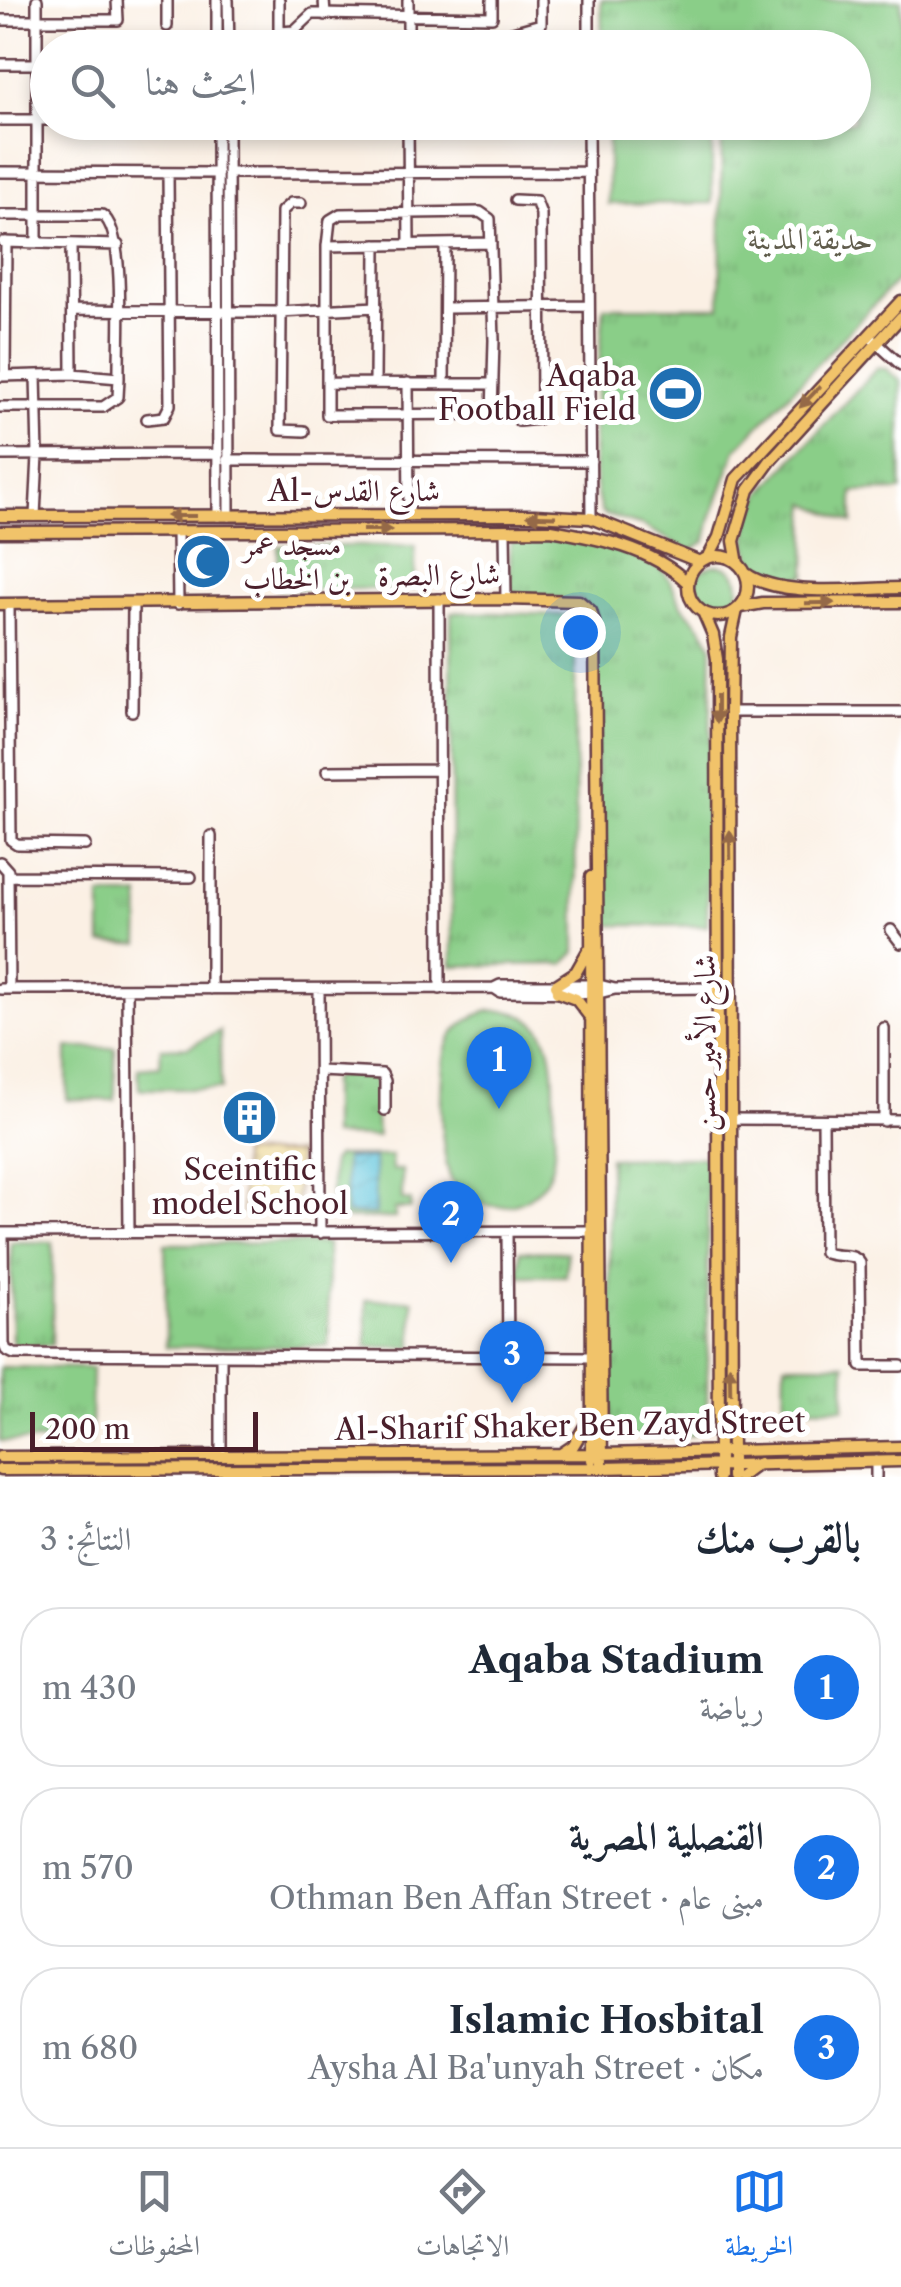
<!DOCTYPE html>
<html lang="ar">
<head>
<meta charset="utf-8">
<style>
  :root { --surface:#fff; --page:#f6f6f7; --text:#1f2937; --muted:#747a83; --line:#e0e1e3; --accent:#1a73e8 }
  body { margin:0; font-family:"Libre Caslon Text",Amiri,serif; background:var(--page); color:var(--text); direction:rtl }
  .scale { position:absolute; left:30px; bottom:25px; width:228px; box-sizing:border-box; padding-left:10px; border:5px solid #4a1f2b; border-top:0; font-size:28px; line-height:35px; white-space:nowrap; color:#4a1f2b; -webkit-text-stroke:8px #fff; paint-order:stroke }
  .you { position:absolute; left:580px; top:632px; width:35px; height:35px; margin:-25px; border:8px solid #fff; border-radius:50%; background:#1a73e8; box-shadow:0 0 0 15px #1a73e833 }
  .badge { display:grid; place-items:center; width:65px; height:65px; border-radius:50%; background:var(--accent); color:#fff; font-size:32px; font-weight:700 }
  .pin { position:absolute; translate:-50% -82px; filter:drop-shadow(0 2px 5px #0008) }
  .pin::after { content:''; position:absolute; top:52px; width:35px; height:30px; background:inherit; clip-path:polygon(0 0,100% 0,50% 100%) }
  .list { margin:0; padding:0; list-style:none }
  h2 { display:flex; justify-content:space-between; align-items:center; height:130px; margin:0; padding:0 40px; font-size:42px }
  h2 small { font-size:32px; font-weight:400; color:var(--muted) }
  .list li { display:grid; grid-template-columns:65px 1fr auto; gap:30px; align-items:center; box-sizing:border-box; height:160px; margin:0 20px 20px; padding:0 20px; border:2px solid var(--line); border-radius:40px }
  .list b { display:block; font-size:38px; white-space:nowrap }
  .list p { margin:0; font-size:32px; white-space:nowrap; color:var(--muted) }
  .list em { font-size:32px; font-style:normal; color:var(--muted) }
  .icon { flex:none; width:55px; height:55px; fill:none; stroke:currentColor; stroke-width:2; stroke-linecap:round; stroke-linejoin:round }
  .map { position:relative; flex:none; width:901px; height:1477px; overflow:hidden; direction:ltr }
  .search { position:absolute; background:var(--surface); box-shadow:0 5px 15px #0003; left:30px; right:30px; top:30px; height:110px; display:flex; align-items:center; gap:25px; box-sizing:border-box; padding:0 35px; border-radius:55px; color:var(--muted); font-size:38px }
  .sheet { height:670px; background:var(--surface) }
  nav { display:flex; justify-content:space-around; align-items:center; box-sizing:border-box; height:140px; border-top:2px solid var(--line); background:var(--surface); font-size:28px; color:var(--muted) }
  nav a { display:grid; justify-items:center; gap:5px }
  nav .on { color:var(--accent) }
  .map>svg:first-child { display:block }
  .green { fill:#8ace88; stroke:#6a765a; stroke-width:2.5 }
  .sand { fill:url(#sand-dots); stroke:#9c7c64; stroke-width:2.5 }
  .park { fill:url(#park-tufts); stroke:#6a765a; stroke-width:2.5 }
  .water { fill:url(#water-waves); stroke:#547283; stroke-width:2.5 }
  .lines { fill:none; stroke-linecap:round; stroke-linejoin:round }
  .minor-casing { stroke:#653e47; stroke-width:14 }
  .major-casing { stroke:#653e47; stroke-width:15 }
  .minor { stroke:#fff; stroke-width:9 }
  .major { stroke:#f1c36a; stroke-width:10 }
  .oneway { fill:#956947 }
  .labels { text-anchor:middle; stroke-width:10; stroke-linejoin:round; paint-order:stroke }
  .park-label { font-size:30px; fill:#605c4c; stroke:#fff }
  .poi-label { font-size:30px; fill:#4a1f2b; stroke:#fff; text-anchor:end }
  .street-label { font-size:30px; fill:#4a1f2b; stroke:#fff }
</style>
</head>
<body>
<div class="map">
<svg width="901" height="1477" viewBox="0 0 901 1477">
  <defs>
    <pattern id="sand-dots" width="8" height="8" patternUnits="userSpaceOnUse" patternTransform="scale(2.5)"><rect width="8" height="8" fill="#eeda9e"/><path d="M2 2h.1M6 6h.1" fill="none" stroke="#cebb88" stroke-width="1.8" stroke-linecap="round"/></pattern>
    <pattern id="park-tufts" width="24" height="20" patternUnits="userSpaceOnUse" patternTransform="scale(2.5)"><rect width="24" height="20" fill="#8ace88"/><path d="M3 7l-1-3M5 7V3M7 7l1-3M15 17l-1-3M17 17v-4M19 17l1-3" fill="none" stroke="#79b076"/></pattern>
    <pattern id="water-waves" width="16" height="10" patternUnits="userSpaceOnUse" patternTransform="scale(2.5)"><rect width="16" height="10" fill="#5dc4db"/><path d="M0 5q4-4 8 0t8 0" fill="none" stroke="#52a8bc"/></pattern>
  </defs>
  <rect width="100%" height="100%" fill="#fff"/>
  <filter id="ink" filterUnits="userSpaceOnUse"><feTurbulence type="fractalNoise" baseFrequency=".01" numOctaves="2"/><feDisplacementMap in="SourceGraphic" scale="20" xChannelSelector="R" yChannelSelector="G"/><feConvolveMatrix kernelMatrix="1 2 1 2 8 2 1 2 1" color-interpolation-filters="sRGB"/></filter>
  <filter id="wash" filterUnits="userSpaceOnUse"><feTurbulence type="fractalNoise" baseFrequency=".0048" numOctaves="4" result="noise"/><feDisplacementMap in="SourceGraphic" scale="40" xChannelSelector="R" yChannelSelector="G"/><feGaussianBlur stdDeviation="2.25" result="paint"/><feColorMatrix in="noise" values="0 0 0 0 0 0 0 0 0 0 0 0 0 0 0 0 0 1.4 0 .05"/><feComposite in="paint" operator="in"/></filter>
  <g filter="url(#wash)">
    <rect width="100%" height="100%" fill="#fbf0e4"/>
    <path class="green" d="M608 136H712V203L608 204Z
      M695 587a22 22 0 1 1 44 0a22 22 0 1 1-44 0Z
      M489 1011C558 1006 554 1065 554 1114 554 1134 557 1156 549 1174 532 1212 479 1217 454 1185 439 1164 437 1066 448 1043 456 1026 471 1016 489 1011Z
      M220 1031 221 1089H139L138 1068 160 1066 161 1048 188 1047Z
      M67 1048H115V1100H67Z
      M336 1156H391L392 1170H402V1200L411 1201V1209H395V1218L342 1219 331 1210V1162Z"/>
    <path class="sand" d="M298 1153 297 1208 291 1213H242L241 1154Z"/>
    <path class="park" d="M601 0H901V276L736 450 711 518 706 541 690 551 643 526 602 514C584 461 600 365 604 307H720L722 124 662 123 854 122V48L602 47Z
      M877 368 886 369 901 381V491L853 492V523L807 503 806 576 786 578 768 574 753 565 747 544 749 521 762 492Z
      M545 536C579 539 632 549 660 569 675 580 674 597 685 609 698 625 704 626 712 647L707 926 598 925 595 613 580 599 517 598 511 594 510 545 518 537Z
      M278 546H415V589H278Z
      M451 612 575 615 576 952 564 964 452 966Z
      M101 896H140L139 944H101Z
      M338 1075 374 1078 377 1137 331 1136V1080Z
      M708 1157 707 1419 693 1435 625 1437 611 1419 609 1158Z
      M11 1242H53L52 1345 16 1346 12 1341Z
      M327 1243 329 1346 166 1347 165 1244Z
      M520 1251 567 1252 566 1276H519Z
      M366 1300H413V1347H367Z
      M785 1364H845L844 1408 784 1407Z
      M0 1367 92 1368 91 1442 0 1441Z"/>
    <path class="water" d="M345 1158H374L375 1214H346Z"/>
  </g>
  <g filter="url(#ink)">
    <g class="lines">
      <defs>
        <path id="minor" d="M217 0V48
          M228 0 229 48
          M279 0V32L294 31 312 14H319L492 17V0
          M324 0 325 15
          M408 0V48
          M589 0V48
          M0 20H118L117 0
          M167 26V0
          M509 33 541 24V0
          M0 64H48
          M0 120H48
          M217 122 218 516
          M228 122 229 516
          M408 122 409 244
          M588 122 591 518
          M0 172 218 173
          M229 173 588 172
          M515 200 536 201 541 214 542 411 538 419 519 421
          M301 203H291L282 211 280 430 304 431
          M480 212 490 219 494 340 492 414 327 415V246L330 220 340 214Z
          M0 215H102C127 230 118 346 119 378L118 397 103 407H0
          M3 242 118 245
          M37 243V0
          M71 244 72 374
          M327 246 491 243
          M447 308 589 306
          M72 310 279 312 376 307
          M869 336 901 365
          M2 376 72 374 119 378
          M5 376 6 242
          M327 383 493 384
          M375 383 376 245
          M408 383 409 515
          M444 383 445 244
          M147 419 164 417 170 405 168 173
          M0 455 219 454
          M227 460 591 461
          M35 516 38 455 36 376
          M505 530 506 599
          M177 531 178 604
          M439 599 440 989
          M9 605 11 840 17 844 85 845
          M132 711 133 605
          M730 712H901
          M327 771 439 770
          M211 836V989
          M0 862 8 871 9 989
          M8 876 191 877
          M891 930 901 943
          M494 988 500 985H599L615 989
          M0 989 494 988 500 992 599 993 615 989 718 988
          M127 989 129 1233
          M319 989 320 1233
          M320 1071 382 1074 385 1081V1110
          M731 1119 901 1120
          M823 1120 824 1252C835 1259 853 1251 860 1263L861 1366H901
          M884 1121V1028
          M0 1233 597 1231
          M3 1233 4 1344 6 1350 14 1354 591 1357
          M507 1233 508 1356
          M221 1355V1455
          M876 1477V1461"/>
        <path id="major" d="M0 516 534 515 591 518 700 562
          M0 532 551 530C598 538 652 548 688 583
          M688 586a30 30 0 1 1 60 0a30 30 0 1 1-60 0Z
          M708 558 719 537 736 479 901 301
          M738 564 734 541 749 490 771 460 901 317
          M745 573C779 599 859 588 901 588
          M0 604 506 599 579 601 591 611 595 625 602 1468
          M741 607 763 603 901 602
          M704 614 713 635 717 659 719 1477
          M591 877 592 1460
          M556 985 576 972 588 951
          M557 992 576 999 590 1017
          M561 1454 573 1446 590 1418
          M0 1457 601 1454 901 1447
          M0 1470 602 1468 901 1461
          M732 1477 730 712 731 637 737 610
          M740 1477 759 1463"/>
      </defs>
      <use href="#minor" class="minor-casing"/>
      <use href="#major" class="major-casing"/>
      <use href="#minor" class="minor"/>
      <use href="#major" class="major"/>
    </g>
    <defs><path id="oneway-solid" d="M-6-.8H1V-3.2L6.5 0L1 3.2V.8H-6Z" transform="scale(2.5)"/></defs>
    <g class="oneway">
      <use href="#oneway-solid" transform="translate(810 397) rotate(134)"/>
      <use href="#oneway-solid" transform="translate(181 516) rotate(-180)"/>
      <use href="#oneway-solid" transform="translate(541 516) rotate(-178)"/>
      <use href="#oneway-solid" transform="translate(377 530)"/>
      <use href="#oneway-solid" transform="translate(820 603) rotate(-1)"/>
      <use href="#oneway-solid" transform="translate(717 709) rotate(90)"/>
      <use href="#oneway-solid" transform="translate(730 845) rotate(-91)"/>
      <use href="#oneway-solid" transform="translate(730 1380) rotate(-91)"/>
    </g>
  </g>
  <defs>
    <symbol id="stadium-disc" viewBox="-11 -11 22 22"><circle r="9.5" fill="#1f6fb2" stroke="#fff"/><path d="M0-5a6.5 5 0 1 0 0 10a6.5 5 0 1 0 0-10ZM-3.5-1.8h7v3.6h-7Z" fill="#fff"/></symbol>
    <symbol id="mosque-disc" viewBox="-11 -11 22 22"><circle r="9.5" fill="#1f6fb2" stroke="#fff"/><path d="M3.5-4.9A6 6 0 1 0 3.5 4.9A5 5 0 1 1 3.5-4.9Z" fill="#fff"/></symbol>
    <symbol id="building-disc" viewBox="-11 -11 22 22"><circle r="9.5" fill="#1f6fb2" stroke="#fff"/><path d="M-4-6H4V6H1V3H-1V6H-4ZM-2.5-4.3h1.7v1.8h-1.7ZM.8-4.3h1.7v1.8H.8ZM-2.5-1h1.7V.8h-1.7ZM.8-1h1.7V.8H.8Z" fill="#fff"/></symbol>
  </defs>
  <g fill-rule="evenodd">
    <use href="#stadium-disc" x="644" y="362" width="63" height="63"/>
    <use href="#mosque-disc" x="172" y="530" width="63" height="63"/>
    <use href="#building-disc" x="218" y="1086" width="63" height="63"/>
  </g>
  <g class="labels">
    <g class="park-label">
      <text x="810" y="249">حديقة المدينة</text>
    </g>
    <g class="poi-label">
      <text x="636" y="386">Aqaba<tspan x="636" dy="34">Football Field</tspan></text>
      <text x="243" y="555" text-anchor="start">مسجد عمر<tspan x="243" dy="34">بن الخطاب</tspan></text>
      <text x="250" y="1180" text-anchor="middle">Sceintific<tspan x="250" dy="34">model School</tspan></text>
    </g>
    <g class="street-label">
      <text x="354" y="501">Al-شارع القدس</text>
      <text transform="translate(439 575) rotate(-1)" y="10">شارع البصرة</text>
      <text transform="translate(705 1043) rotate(-90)" y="10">شارع الأمير حسن</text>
      <text transform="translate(570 1426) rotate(-1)" y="10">Al-Sharif Shaker Ben Zayd Street</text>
    </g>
  </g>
</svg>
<div class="scale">200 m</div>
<div class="you"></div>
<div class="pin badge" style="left:499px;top:1109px">1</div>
<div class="pin badge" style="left:451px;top:1263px">2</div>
<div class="pin badge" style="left:512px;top:1403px">3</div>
<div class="search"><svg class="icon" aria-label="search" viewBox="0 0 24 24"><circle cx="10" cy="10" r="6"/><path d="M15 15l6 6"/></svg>ابحث هنا</div>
</div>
<section class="sheet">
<h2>بالقرب منك<small>النتائج: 3</small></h2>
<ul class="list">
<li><span class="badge">1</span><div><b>Aqaba Stadium</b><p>رياضة</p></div><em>430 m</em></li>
<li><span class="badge">2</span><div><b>القنصلية المصرية</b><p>مبنى عام · Othman Ben Affan Street</p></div><em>570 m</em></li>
<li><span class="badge">3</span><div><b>Islamic Hosbital</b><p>مكان · Aysha Al Ba'unyah Street</p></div><em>680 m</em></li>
</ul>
</section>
<nav>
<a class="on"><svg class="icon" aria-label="map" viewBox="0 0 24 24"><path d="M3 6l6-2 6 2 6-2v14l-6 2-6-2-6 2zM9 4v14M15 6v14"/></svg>الخريطة</a>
<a><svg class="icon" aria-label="directions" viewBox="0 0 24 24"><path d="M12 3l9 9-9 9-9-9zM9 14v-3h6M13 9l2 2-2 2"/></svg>الاتجاهات</a>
<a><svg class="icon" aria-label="saved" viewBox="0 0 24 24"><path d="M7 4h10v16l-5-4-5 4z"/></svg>المحفوظات</a>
</nav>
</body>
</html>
